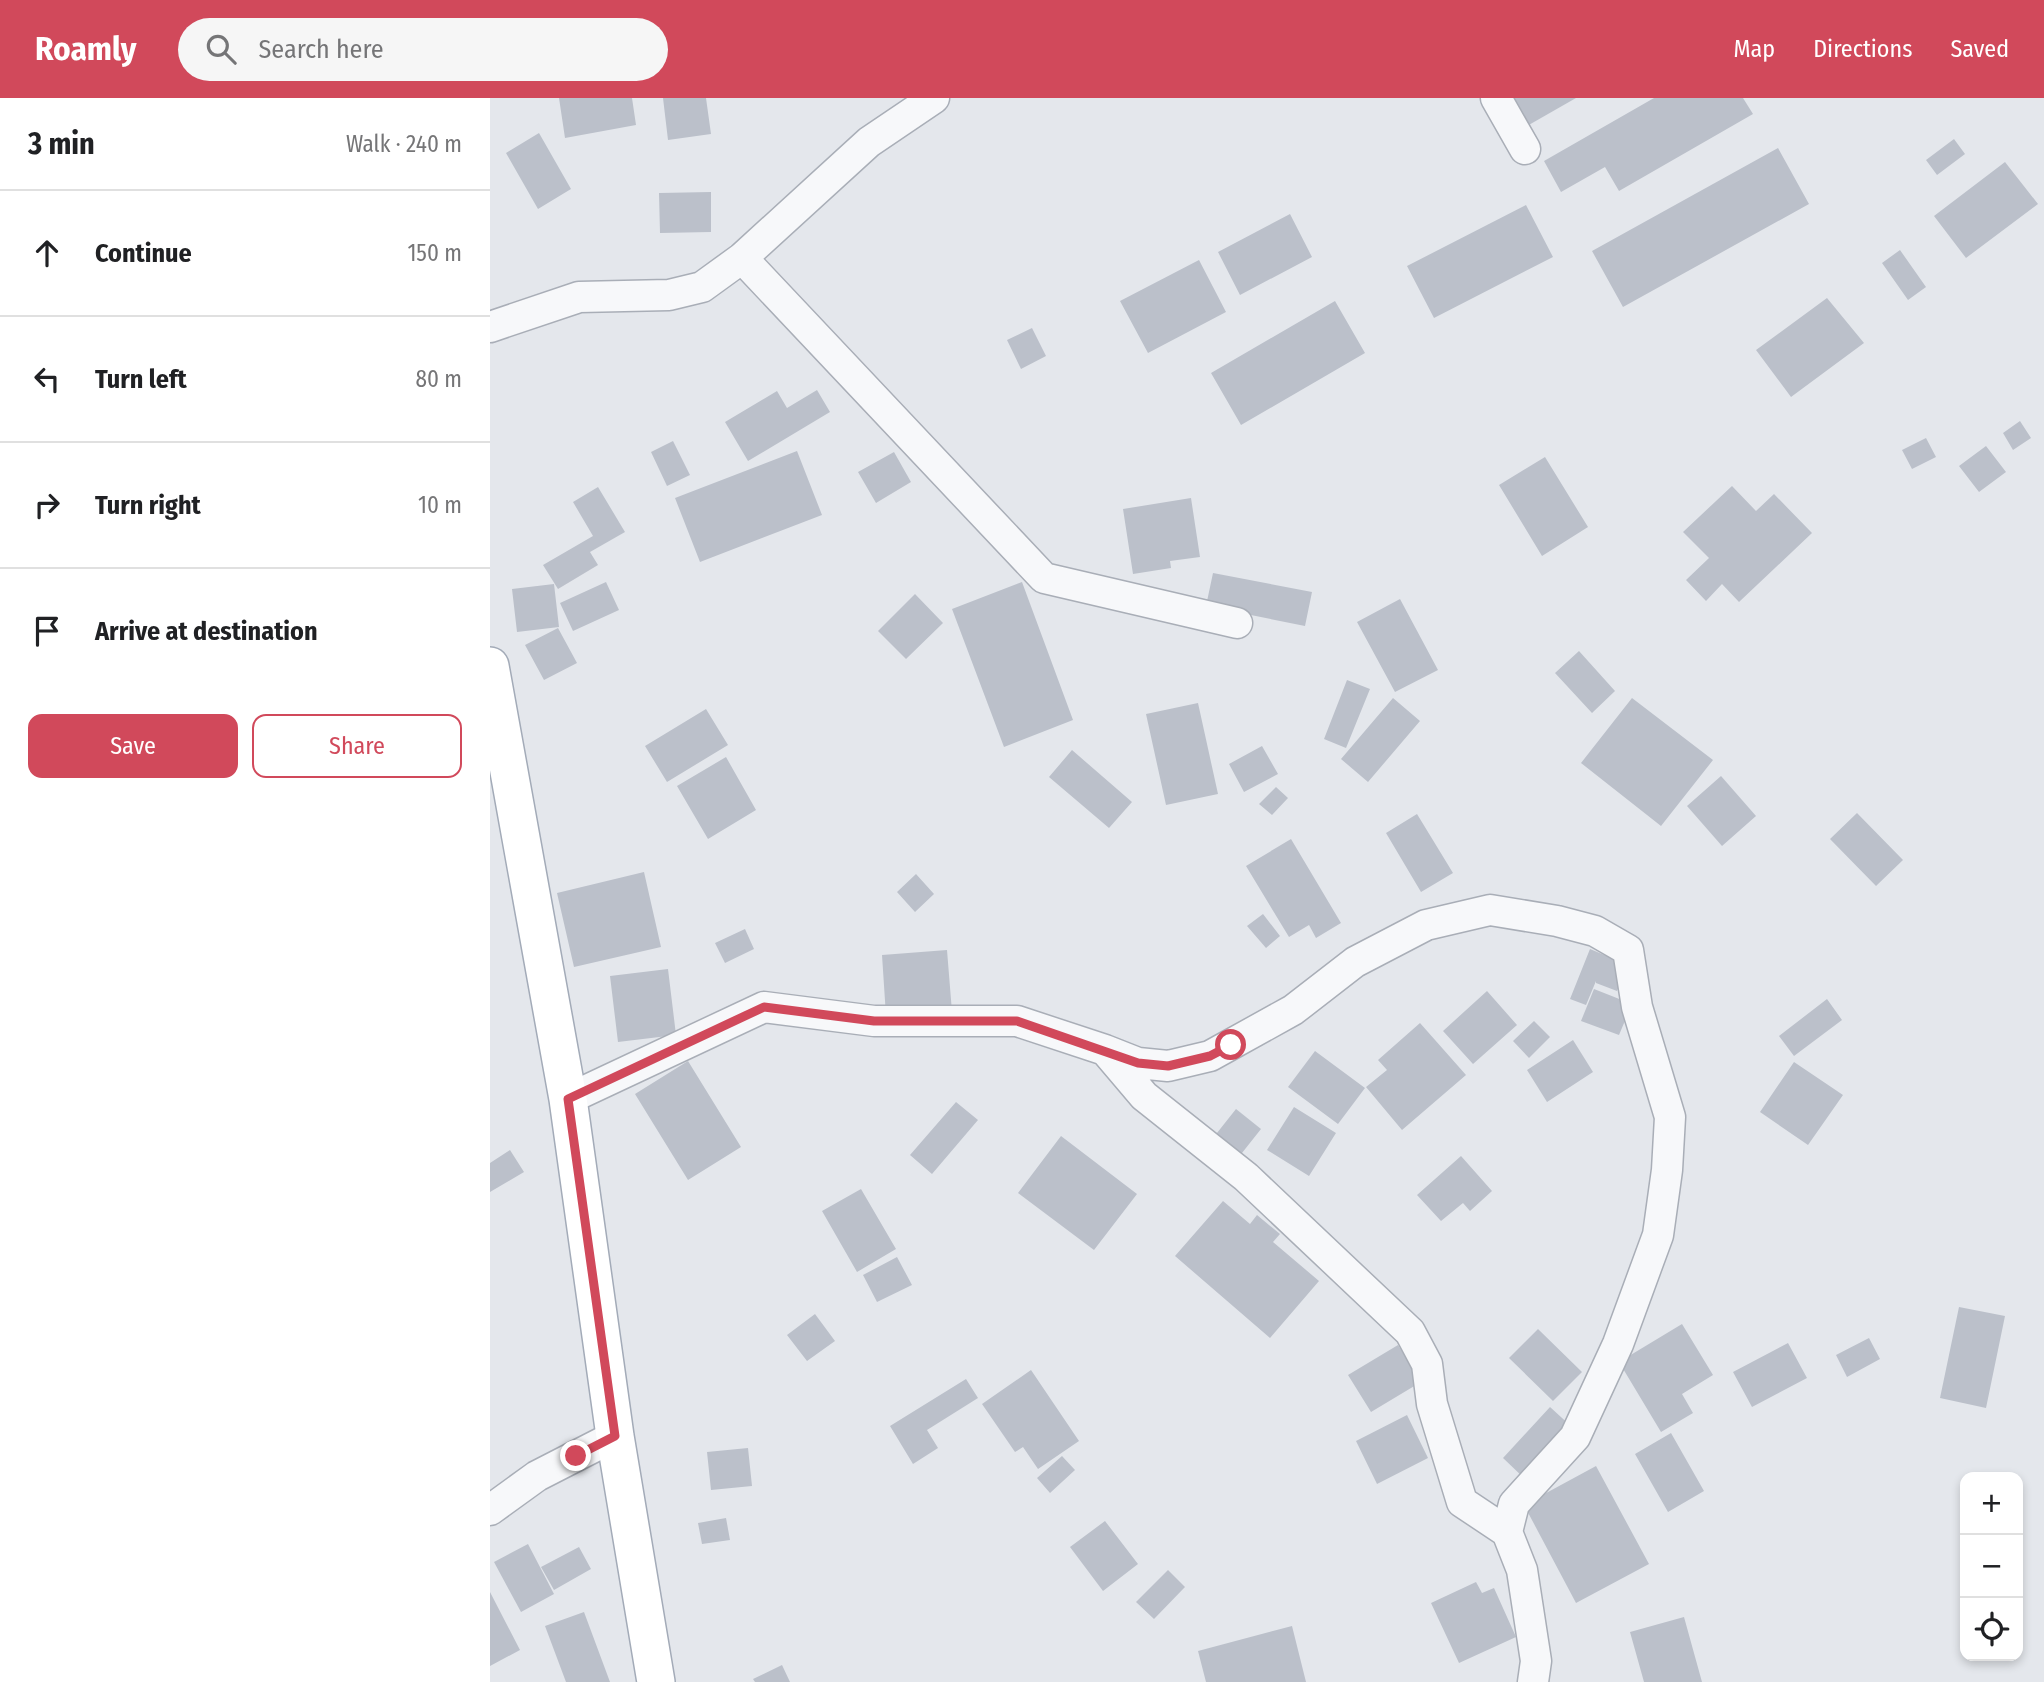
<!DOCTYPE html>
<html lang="en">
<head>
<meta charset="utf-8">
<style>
  :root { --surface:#fff; --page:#f6f6f6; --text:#202124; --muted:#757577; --line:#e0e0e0; --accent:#d1495b }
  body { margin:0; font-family:"Fira Sans Condensed",sans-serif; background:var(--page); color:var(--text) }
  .controls { position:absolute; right:21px; bottom:21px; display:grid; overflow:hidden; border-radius:14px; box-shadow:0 4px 10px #0003 }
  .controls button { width:63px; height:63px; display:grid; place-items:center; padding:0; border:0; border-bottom:2px solid var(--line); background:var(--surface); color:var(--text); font:35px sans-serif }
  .stop { position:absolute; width:21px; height:21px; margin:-16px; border:5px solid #d1495b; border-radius:50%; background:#fff }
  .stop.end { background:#d1495b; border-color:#fff; box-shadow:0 2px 7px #0008 }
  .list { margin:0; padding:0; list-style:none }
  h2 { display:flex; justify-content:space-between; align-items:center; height:91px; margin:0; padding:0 28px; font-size:30px }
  h2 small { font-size:23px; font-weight:400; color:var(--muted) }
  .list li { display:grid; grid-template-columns:46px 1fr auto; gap:21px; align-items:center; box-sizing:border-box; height:126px; padding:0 28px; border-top:2px solid var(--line) }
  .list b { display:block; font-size:26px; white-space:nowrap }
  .list em { font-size:23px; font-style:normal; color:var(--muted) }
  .actions { display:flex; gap:14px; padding:21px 28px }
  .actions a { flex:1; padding:16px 0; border:2px solid var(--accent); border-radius:14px; text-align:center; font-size:24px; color:var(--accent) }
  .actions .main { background:var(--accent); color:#fff }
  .icon { flex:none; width:38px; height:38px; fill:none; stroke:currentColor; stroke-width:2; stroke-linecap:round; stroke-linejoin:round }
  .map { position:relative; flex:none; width:1554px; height:1584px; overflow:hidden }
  header { display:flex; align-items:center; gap:42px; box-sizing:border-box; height:98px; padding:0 35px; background:var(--accent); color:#fff }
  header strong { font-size:33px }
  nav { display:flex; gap:38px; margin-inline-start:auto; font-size:24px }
  .search { width:490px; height:63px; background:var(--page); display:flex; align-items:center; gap:18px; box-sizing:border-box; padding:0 24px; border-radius:38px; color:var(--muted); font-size:26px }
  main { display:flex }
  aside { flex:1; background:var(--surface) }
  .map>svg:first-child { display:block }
  .building { fill:#bbc0ca }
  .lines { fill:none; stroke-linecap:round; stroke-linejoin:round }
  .minor-casing { stroke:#a9aeb7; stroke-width:33 }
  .major-casing { stroke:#a3abb8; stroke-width:40 }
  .minor { stroke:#f7f8fa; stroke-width:30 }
  .major { stroke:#fff; stroke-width:37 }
  .route { stroke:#d1495b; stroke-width:9 }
</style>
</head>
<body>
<header>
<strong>Roamly</strong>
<div class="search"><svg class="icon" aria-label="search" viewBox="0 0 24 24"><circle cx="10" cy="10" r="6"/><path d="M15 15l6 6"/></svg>Search here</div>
<nav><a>Map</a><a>Directions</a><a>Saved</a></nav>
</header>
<main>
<aside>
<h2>3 min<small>Walk · 240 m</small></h2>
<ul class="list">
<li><svg class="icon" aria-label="ahead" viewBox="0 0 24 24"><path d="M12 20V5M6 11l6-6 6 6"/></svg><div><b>Continue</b></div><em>150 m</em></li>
<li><svg class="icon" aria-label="left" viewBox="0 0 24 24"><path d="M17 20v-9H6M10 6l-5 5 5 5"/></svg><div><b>Turn left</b></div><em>80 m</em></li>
<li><svg class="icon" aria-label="right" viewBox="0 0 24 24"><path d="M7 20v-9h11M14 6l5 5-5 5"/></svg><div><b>Turn right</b></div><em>10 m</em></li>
<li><svg class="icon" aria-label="arrive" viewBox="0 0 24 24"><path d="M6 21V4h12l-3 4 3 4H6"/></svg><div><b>Arrive at destination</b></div></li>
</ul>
<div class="actions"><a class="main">Save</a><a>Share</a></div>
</aside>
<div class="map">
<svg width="1554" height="1584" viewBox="0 0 1554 1584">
  <rect width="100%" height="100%" fill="#e4e7ec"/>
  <path class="building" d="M69 0H142L146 27 75 40Z
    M173 0H216L221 36 178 42Z
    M1022 0H1086L1037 28Z
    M1164 0H1253L1263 16 1129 93 1115 69 1071 94 1054 63Z
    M49 35 81 91 48 111 16 55Z
    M1464 41 1475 56 1447 77 1436 62Z
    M1288 50 1319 106 1133 209 1102 153Z
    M1515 64 1548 106 1476 160 1444 118Z
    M221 94V134L170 135 169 95Z
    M1036 107 1063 159 944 220 917 168Z
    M800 116 822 159 750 197 728 154Z
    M1410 152 1436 189 1418 202 1392 165Z
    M709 162 736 214 658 255 630 203Z
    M1337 200 1374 245 1301 299 1266 252Z
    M845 203 875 255 751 327 721 275Z
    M542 230 556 258 531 271 517 242Z
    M327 292 340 314 258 363 235 324 287 293 297 310Z
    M1530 323 1541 340 1523 352 1513 335Z
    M1436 340 1446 359 1422 371 1412 352Z
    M183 343 200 377 177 388 161 354Z
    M1496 348 1516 374 1489 394 1469 368Z
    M307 353 332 417 210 464 185 400Z
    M404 354 421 384 386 405 368 374Z
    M1055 359 1098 429 1052 458 1009 387Z
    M1242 388 1266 413 1284 396 1322 435 1249 504 1232 486 1216 503 1196 482 1219 460 1193 434Z
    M108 389 135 434 100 454 108 467 68 491 53 467 103 438 83 404Z
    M701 400 710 459 680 463 681 470 643 476 633 411Z
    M723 475 822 494 815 528 716 508Z
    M116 484 129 512 83 533 70 505Z
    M532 484 583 622 514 649 462 511Z
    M64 486 69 529 27 534 22 491Z
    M425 496 453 525 416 561 388 533Z
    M910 501 948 572 905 594 867 524Z
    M68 530 87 565 54 582 35 547Z
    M1089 553 1125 593 1102 615 1065 575Z
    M857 582 880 591 856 650 834 641Z
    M903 600 930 623 878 684 851 661Z
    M1142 600 1223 662 1171 728 1091 665Z
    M708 605 728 696 676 707 656 616Z
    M216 611 238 647 177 684 155 648Z
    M772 648 788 676 754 694 739 666Z
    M582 652 642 704 619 730 559 679Z
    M236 659 266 712 218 741 187 688Z
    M1231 678 1266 718 1232 748 1197 708Z
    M786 689 798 700 782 717 769 706Z
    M1367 715 1413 762 1386 788 1340 741Z
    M927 716 963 775 931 794 896 735Z
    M801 741 851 825 826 840 819 827 799 839 756 768Z
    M154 774 171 849 84 869 67 795Z
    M426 776 444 796 425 814 407 794Z
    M773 816 790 838 776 850 757 828Z
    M255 831 264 851 235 865 225 845Z
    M1100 851 1138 867 1127 893 1106 885V883L1096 907 1080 901Z
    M457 852 462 914 396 918 392 857Z
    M178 871 186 937 128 944 120 878Z
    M1104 891 1142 906 1129 937 1091 923Z
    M997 893 1027 927 983 966 953 933Z
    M1337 901 1352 922 1304 958 1289 938Z
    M1044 923 1060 939 1039 960 1023 943Z
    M930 925 976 977 912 1032 876 989 897 972 888 962Z
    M1083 942 1103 974 1057 1004 1037 972Z
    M825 953 875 990 848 1026 798 989Z
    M198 963 251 1049 198 1082 145 996Z
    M1304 964 1353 997 1318 1047 1270 1014Z
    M466 1004 488 1022 442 1076 420 1057Z
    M804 1009 846 1035 819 1078 777 1052Z
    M746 1011 771 1031 748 1060 723 1040Z
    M571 1038 647 1096 604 1152 528 1095Z
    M20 1052 34 1074 0 1094V1065Z
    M971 1058 1002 1093 980 1113 973 1105 951 1123 927 1097Z
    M371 1091 406 1151 367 1174 332 1113Z
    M733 1103 760 1126 767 1117 790 1136 783 1144 829 1183 780 1240 685 1158Z
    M407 1159 422 1187 387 1204 373 1177Z
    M1469 1209 1515 1218 1496 1310 1450 1300Z
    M325 1216 345 1243 317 1263 297 1237Z
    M1192 1226 1223 1277 1192 1296 1203 1315 1171 1334 1129 1264Z
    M1048 1231 1092 1274 1063 1303 1019 1260Z
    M1379 1240 1390 1261 1357 1279 1346 1257Z
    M1298 1245 1317 1280 1262 1309 1243 1274Z
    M908 1247 931 1284 881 1314 858 1277Z
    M541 1272 589 1343 548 1371 533 1349 525 1354 492 1306Z
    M476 1281 488 1300 437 1332 448 1350 423 1366 400 1328Z
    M1060 1309 1083 1330 1035 1381 1013 1360Z
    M917 1317 938 1360 887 1386 866 1343Z
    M1181 1335 1214 1393 1178 1414 1145 1356Z
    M258 1350 262 1388 221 1392 217 1354Z
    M572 1358 585 1372 560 1395 547 1380Z
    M1106 1368 1159 1466 1086 1505 1034 1407Z
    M236 1420 240 1442 212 1446 208 1425Z
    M615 1423 648 1466 613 1493 580 1449Z
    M38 1446 64 1496 31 1514 4 1464Z
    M89 1449 101 1471 64 1492 51 1469Z
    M678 1472 695 1489 664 1521 646 1504Z
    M986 1484 992 1495 1004 1490 1026 1539 969 1565 941 1505Z
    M0 1494 30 1552 0 1568Z
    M94 1514 120 1584H76L55 1528Z
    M1194 1519 1212 1584H1154L1140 1534Z
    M802 1528 816 1584H716L708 1553Z
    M292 1567 300 1584H265L263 1581Z"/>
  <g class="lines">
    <defs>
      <path id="minor" d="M1006 0 1035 51
        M252 160 554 480 747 525
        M0 229 89 199 179 197 212 189 252 160 379 44 444 0
        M615 952 648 965 678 968 720 958 803 912 865 864 936 827 1000 812 1067 823 1105 833 1138 852 1147 909 1180 1019 1177 1072 1168 1137 1128 1246 1085 1339 1024 1406 1017 1434
        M78 1001 274 909 384 923H527L615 952 654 998 756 1079 920 1234 937 1266 942 1306 972 1404 1017 1434 1032 1472 1046 1563 1043 1584
        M0 1412 47 1378 125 1338"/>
      <path id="major" d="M0 568 78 1001 125 1338 166 1584"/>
    </defs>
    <use href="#minor" class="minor-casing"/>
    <use href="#major" class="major-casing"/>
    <use href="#minor" class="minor"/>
    <use href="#major" class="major"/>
  </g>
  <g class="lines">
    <path class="route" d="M86 1358 125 1338 78 1001 274 909 384 923H527L648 965 678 968 720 958 741 947"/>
  </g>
</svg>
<div class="controls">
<button>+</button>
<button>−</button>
<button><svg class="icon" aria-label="locate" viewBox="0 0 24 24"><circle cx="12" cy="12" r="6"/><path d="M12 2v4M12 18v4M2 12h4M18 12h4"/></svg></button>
</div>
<div class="stop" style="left:741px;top:947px"></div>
<div class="stop end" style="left:86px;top:1358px"></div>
</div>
</main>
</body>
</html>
